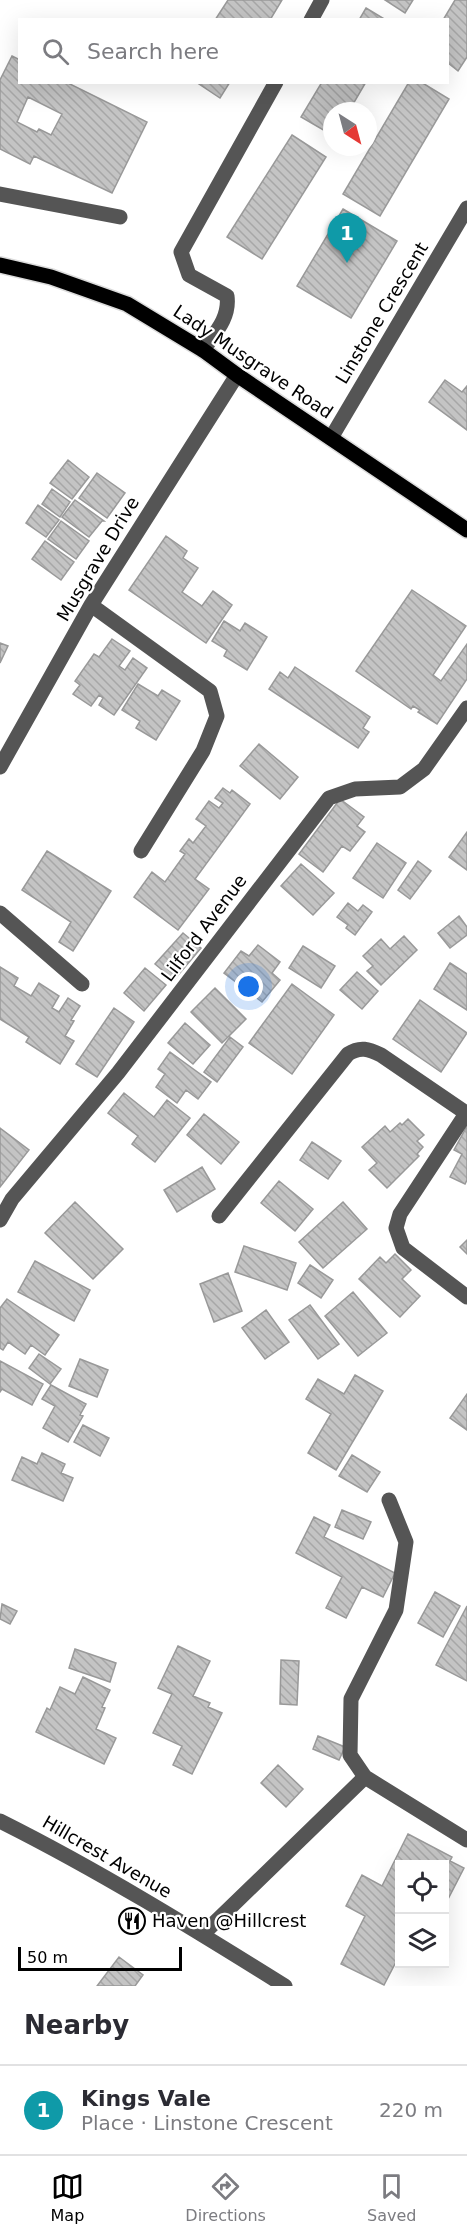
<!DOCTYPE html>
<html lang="en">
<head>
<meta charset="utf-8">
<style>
  :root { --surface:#fff; --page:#f2f2f3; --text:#2b2b33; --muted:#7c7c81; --line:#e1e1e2; --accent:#000 }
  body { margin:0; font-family:"DejaVu Sans",sans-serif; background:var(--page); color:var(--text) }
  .controls { position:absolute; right:18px; bottom:18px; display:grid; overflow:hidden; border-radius:0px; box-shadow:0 6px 24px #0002 }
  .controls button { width:54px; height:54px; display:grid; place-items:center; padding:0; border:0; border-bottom:2px solid var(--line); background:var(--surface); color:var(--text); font:30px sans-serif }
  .compass { position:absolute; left:323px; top:102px; width:54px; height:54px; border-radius:50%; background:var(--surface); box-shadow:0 6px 24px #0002; rotate:144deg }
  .scale { position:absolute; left:18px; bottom:15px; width:164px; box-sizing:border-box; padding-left:6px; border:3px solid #000; border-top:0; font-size:16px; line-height:21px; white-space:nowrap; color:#000; -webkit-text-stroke:4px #fff; paint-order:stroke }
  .you { position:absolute; left:249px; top:987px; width:21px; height:21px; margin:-15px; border:4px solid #fff; border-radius:50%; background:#1a73e8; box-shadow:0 0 0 9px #1a73e833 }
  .badge { display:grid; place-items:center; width:39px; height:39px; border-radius:50%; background:var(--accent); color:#fff; font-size:20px; font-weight:700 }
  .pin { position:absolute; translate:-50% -50px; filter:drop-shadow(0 2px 3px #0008) }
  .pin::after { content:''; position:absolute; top:32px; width:21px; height:18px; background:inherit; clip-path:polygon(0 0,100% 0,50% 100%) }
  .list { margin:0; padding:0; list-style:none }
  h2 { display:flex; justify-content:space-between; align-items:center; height:78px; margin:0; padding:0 24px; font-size:26px }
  h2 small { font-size:20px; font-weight:400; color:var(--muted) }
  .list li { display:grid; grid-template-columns:39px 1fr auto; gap:18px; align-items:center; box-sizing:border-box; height:90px; padding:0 24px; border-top:2px solid var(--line) }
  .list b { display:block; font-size:22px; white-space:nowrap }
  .list p { margin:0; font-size:20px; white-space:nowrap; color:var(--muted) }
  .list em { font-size:20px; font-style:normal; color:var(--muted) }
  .icon { flex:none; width:33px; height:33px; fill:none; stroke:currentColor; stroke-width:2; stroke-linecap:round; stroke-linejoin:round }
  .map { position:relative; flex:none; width:467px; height:1986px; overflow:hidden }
  .search { position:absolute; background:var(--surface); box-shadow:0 6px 24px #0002; left:18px; right:18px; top:18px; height:66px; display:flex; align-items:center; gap:15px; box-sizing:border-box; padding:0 21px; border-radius:0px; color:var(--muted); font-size:22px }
  .sheet { height:168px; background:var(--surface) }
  nav { display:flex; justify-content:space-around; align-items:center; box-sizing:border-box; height:84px; border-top:2px solid var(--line); background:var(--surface); font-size:16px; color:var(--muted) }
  nav a { display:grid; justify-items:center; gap:3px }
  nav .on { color:var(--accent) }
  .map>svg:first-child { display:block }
  .building { fill:url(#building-back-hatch); stroke:#999; stroke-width:1.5; fill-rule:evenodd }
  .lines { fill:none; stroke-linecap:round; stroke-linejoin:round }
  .major-casing { stroke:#dbdbdb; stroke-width:18 }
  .minor { stroke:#555; stroke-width:15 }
  .major { stroke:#000; stroke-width:15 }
  .labels { text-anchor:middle; stroke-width:4.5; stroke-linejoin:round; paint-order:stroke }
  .street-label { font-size:18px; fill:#000; stroke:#fff }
  .poi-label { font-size:18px; fill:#000; stroke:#fff; text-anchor:start }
</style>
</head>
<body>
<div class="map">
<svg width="467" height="1986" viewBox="0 0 467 1986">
  <defs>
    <pattern id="building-back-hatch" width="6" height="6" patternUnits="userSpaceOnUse" patternTransform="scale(1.5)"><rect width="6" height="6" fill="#c4c4c4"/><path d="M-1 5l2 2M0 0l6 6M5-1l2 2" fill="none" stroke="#a7a7a7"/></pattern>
  </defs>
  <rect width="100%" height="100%" fill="#fff"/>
  <path class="building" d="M228 0H282L270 20H215Z
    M385 0H413L405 13Z
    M455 0H467V57L458 71 448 63V20H443Z
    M366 8 386 20H359Z
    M12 56 20 60V82H66L147 122 112 193 34 156 30 164 0 149V80ZM28 97 62 114 51 135 39 129 37 132 17 122Z
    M196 82H230L220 98Z
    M322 82H366L349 111H332V135L301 117Z
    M409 82H421L449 99 380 216 343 194Z
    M292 135 326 157 262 259 227 237Z
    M343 209 397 241 351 318 297 286Z
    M445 380 462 392 467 386V430L429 402Z
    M68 460 89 477 72 499 50 483Z
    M97 473 125 493 107 518 79 498Z
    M52 489 70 502 60 517 42 504Z
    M75 500 104 521H102L89 537 62 517Z
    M38 505 59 520 46 537 26 523Z
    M61 521 89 541 76 559 48 539Z
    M166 536 187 551 183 558 198 568 182 592 202 606 213 591 232 605 206 643 129 590Z
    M45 541 74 562 61 580 32 559Z
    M412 590 466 626 433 675 441 681 467 644V679L437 724 418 712 420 710 413 706 411 709 356 671Z
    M224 621 240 631 245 623 267 637 247 670 224 656 227 650 212 641Z
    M112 639 130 651 119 666 125 670 133 658 147 668 114 715 99 705 103 698 99 695 91 706 73 694 80 685 75 681 94 654 99 657Z
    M0 643 8 646 0 663Z
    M295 667 370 717 363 728 369 732 358 748 269 689 280 672 288 678Z
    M138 684 158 696 162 690 180 701 156 740 136 728 140 721 122 710Z
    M259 744 298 777 280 799 240 766Z
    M223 788 230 793 232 790 250 804 195 879 209 889 178 930 134 897 152 872 165 882 185 854 180 851 189 839 193 843 206 826 196 819 209 801 219 808 223 803 215 798Z
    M340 799 364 817 357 826 365 832 350 851 342 846 323 872 299 854Z
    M467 832V870L449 857Z
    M377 843 406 863 383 898 353 878Z
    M47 851 111 891 73 951 59 942 71 922 22 890Z
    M418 861 431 871 410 899 398 890Z
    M301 864 334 893 313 915 281 886Z
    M348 903 358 911 363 905 372 912 355 935 346 928 348 925 337 917Z
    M459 916 467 927V935L450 948 438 933Z
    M183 933 201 948 174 980 155 964Z
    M404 936 417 950 381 985 367 971 373 966 363 956 381 939 390 949Z
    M258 945 280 962 272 973 280 980 262 1002 224 973 241 951 249 956Z
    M303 946 335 966 321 988 289 968Z
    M450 963 467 974V1010L434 989Z
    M0 967 18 978 14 986 31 996 39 983 59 996 52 1008 59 1012 68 998 80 1006 71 1020 74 1021 65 1036 74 1041 60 1064 26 1042 29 1037 0 1019Z
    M145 968 166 985 144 1011 124 993Z
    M357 972 378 991 362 1009 340 990Z
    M292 984 334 1015 292 1074 249 1043Z
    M215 988 246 1019 222 1043 191 1012Z
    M420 1000 467 1033 441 1072 393 1039Z
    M114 1008 134 1022 97 1077 76 1064Z
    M185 1023 210 1045 193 1064 168 1043Z
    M230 1037 243 1047 217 1082 204 1072Z
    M170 1052 211 1082 198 1099 186 1090 177 1103 156 1087 165 1074 158 1069Z
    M124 1093 154 1117 167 1100 190 1118 155 1162 132 1144 138 1136 108 1113Z
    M204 1114 239 1142 221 1164 187 1135Z
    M408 1119 424 1135 417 1141 423 1147 417 1154 419 1156 387 1188 369 1170 377 1163 362 1147 385 1126 390 1132 400 1123 402 1125Z
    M467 1126V1180L465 1184 450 1177 462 1154 454 1150Z
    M0 1128 29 1150 0 1187Z
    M312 1142 341 1161 328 1179 300 1160Z
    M202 1167 215 1189 177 1212 164 1190Z
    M279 1181 313 1209 295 1231 261 1203Z
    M75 1202 123 1249 93 1279 45 1233Z
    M343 1202 367 1229 323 1268 299 1242Z
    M467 1240V1254L460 1247Z
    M244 1246 296 1263 287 1290 235 1272Z
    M395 1254 411 1270 402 1279 420 1296 400 1317 359 1279 380 1257 386 1263Z
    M35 1261 90 1290 74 1321 18 1292Z
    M310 1265 333 1280 321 1298 298 1283Z
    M228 1273 242 1311 214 1322 200 1284Z
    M353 1292 387 1333 358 1356 325 1316Z
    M7 1299 59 1335 45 1355 31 1345 25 1354 8 1342 3 1350 0 1348V1308Z
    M310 1305 339 1344 318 1359 289 1320Z
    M266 1310 289 1342 265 1359 242 1328Z
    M39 1354 61 1369 50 1384 29 1368Z
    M80 1359 108 1370 97 1397 69 1386Z
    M0 1361 43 1384 32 1405 2 1389 0 1392Z
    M355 1375 383 1391 336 1470 308 1453 331 1414 306 1399 318 1379 344 1394Z
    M51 1385 86 1404 80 1415 83 1416 68 1442 43 1428 55 1406 42 1399Z
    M467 1394V1430L450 1418Z
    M83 1425 109 1438 100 1456 74 1442Z
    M42 1453 65 1464 61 1473 73 1478 63 1501 12 1480 22 1457 37 1464Z
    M352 1455 380 1472 367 1492 339 1476Z
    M342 1510 371 1522 363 1539 335 1527Z
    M314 1517 330 1525 324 1537 395 1573 383 1597 362 1587 346 1618 326 1608 342 1577 296 1553Z
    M435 1592 460 1606 443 1637 418 1623Z
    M2 1604 17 1611 10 1624 0 1619Z
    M467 1606V1681L436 1665Z
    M178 1646 210 1661 193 1696 210 1703 208 1707 222 1713 192 1774 173 1765 182 1746 153 1733 172 1694 158 1688Z
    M75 1649 116 1663 110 1682 69 1668Z
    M281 1660 299 1661 297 1705 280 1704Z
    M83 1677 110 1690 102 1707 105 1708 96 1729 116 1738 104 1764 36 1732 47 1708 50 1710 60 1687 75 1694Z
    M318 1736 345 1747 339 1760 313 1749Z
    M278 1765 303 1789 286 1807 261 1783Z
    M408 1834 452 1857 450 1861 464 1868 444 1907V1864H400V1964H407L405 1967 396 1962 384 1985 341 1964 365 1916 346 1906 362 1875 382 1886Z
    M119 1957 143 1975 135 1986H97Z"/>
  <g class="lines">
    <defs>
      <path id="major" d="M0 265 51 277 127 304 203 350 237 375 467 530"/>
    </defs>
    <use href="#major" class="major-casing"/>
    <path class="minor" d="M311 20 322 0
      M0 194 120 217
      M203 350C215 333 230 318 227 296L189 275 181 252 276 82
      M331 438 467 208
      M91 605 210 691 217 716 203 751 141 851
      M0 767 91 605 237 375
      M0 913 82 984
      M467 1112 400 1214 396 1228 403 1248 467 1297
      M219 1216 348 1054C360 1046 369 1049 381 1055L466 1113
      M0 1220 12 1199 118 1073 329 798 355 789 400 787 424 769 467 708
      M389 1500 406 1542 396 1610 351 1699 350 1755 365 1777 467 1840
      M0 1821C98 1870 192 1928 285 1986
      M203 1934 365 1777"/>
    <use href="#major" class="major"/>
  </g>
  <defs>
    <symbol id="restaurant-ring" viewBox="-11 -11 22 22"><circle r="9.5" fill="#fff" stroke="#000" stroke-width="1.5"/><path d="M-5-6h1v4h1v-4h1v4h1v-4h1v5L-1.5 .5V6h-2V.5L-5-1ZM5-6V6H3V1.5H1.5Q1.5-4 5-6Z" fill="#000"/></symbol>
  </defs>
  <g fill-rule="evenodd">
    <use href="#restaurant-ring" x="117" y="1906" width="30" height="30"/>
  </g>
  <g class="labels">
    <g class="street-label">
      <text transform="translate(382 313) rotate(-59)" y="6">Linstone Crescent</text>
      <text transform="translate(253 362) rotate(34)" y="6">Lady Musgrave Road</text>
      <text transform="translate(98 559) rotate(-59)" y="6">Musgrave Drive</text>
      <text transform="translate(204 928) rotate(-53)" y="6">Lilford Avenue</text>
      <text transform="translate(107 1857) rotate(30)" y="6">Hillcrest Avenue</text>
    </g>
    <g class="poi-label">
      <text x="152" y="1927">Haven @Hillcrest</text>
    </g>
  </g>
</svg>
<div class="controls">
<button><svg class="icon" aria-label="locate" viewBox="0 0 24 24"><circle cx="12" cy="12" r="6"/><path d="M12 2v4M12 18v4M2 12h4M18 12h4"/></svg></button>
<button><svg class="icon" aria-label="layers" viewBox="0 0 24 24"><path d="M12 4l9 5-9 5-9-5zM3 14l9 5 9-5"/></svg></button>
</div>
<svg class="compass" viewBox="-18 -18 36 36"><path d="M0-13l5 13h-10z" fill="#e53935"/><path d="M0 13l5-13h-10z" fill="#7c7c81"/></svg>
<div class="scale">50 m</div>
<div class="you"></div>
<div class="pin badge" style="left:347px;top:263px;background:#0f9aa8">1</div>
<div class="search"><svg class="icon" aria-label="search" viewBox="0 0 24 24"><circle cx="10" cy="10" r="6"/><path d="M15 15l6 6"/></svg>Search here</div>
</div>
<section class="sheet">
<h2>Nearby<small></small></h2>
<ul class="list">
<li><span class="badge" style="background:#0f9aa8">1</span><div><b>Kings Vale</b><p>Place · Linstone Crescent</p></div><em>220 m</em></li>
</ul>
</section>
<nav>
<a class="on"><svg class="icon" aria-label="map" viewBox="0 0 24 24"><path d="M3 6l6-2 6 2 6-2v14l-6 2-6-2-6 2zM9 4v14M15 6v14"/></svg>Map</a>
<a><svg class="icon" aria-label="directions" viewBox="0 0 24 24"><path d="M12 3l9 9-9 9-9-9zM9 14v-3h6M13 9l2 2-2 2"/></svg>Directions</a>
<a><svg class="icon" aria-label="saved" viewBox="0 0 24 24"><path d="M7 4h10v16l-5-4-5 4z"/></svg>Saved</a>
</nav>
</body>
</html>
